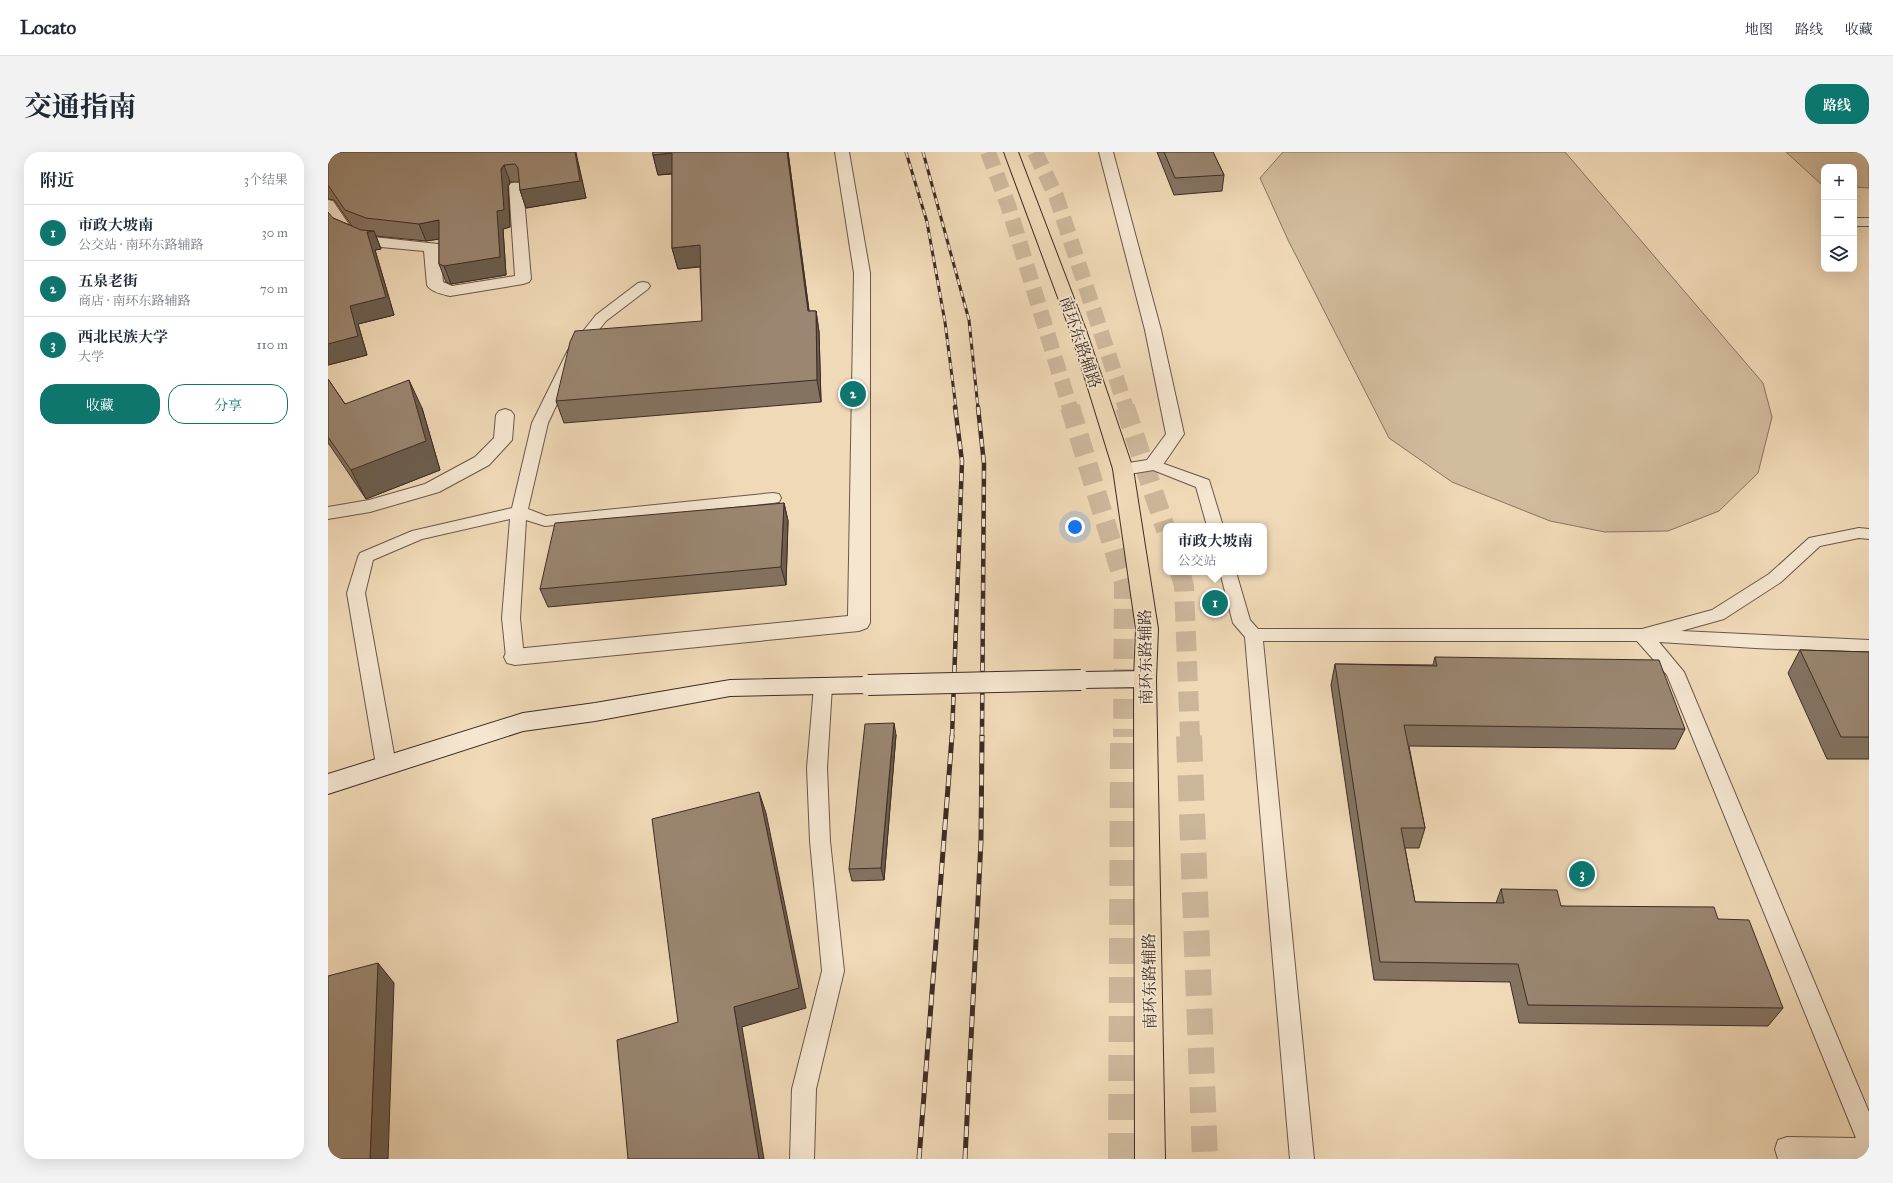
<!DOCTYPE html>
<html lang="zh">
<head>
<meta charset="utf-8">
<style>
  :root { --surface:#fff; --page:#f2f2f3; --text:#1f2937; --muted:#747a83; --line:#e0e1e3; --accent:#0f766e }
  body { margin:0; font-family:"IM FELL Great Primer","Noto Serif SC",serif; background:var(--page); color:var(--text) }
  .controls { position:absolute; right:12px; top:12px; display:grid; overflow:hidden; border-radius:8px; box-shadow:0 4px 16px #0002 }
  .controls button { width:36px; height:36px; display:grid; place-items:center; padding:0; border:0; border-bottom:1px solid var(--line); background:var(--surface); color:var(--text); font:20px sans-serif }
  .you { position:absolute; left:747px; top:375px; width:14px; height:14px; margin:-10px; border:3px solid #fff; border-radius:50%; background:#1a73e8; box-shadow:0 0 0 6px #1a73e833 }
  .badge { display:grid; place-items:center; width:26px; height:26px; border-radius:50%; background:var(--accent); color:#fff; font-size:13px; font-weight:700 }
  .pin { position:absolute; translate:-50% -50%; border:2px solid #fff; box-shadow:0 1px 4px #0006 }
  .popup { position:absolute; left:835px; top:371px; width:104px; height:52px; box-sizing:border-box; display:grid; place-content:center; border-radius:8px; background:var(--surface); filter:drop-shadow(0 1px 3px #0005); font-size:13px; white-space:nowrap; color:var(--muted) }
  .popup b { font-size:15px; color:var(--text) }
  .popup::after { content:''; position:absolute; left:50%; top:100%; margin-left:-8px; border:8px solid transparent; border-top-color:var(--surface) }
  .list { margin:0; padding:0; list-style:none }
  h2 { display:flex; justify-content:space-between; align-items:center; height:52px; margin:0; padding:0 16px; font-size:17px }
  h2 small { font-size:13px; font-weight:400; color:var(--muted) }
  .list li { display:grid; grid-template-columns:26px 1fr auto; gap:12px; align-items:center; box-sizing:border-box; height:56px; padding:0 16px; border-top:1px solid var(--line) }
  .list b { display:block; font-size:15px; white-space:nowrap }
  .list p { margin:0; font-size:13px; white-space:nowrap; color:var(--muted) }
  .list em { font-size:13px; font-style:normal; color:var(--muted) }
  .actions { display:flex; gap:8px; padding:12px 16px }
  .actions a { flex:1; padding:9px 0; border:1px solid var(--accent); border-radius:16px; text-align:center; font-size:14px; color:var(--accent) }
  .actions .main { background:var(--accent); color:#fff }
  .icon { flex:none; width:22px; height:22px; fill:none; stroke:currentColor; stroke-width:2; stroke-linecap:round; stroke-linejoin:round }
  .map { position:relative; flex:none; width:1541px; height:1007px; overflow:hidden; border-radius:16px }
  header { display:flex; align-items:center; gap:24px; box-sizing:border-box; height:56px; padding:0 20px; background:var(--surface); border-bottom:1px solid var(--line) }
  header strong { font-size:19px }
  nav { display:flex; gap:22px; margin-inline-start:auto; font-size:14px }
  .intro { display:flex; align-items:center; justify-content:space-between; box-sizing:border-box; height:96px; padding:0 24px }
  h1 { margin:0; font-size:28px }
  .button { padding:10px 18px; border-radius:16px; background:var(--accent); color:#fff; font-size:14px; font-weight:700 }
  main { display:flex; gap:24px; padding:0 24px }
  aside { flex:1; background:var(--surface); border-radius:16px; box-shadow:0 4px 16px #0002 }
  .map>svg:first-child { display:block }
  .green { fill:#d2bc9e; stroke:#887462 }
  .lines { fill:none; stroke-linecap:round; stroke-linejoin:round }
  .highway-tunnel-far2 { stroke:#ccb69a; stroke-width:16; stroke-dasharray:16 8; stroke-linecap:butt }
  .highway-tunnel-far1 { stroke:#ccb69a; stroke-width:20; stroke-dasharray:20 10; stroke-linecap:butt }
  .highway-tunnel { stroke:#ccb69a; stroke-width:26; stroke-dasharray:26 13; stroke-linecap:butt }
  .lane-casing { stroke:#6a574a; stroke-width:2 }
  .street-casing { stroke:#6a574a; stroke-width:2 }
  .secondary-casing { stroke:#3d2c25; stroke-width:2 }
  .primary-casing { stroke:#3d2c25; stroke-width:2 }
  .lane { fill:#f5e6d0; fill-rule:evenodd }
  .street { fill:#f5e6d0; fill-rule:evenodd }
  .secondary { fill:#f5e6d0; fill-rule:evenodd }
  .primary { fill:#f0d9b7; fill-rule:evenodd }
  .rail-far2-casing { stroke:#3d2c25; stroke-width:3 }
  .rail-far1-casing { stroke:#3d2c25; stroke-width:4.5 }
  .rail-casing { stroke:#3d2c25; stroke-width:5 }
  .rail-far2 { stroke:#f5e6d0; stroke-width:2; stroke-dasharray:6; stroke-linecap:butt }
  .rail-far1 { stroke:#f5e6d0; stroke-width:3; stroke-dasharray:8; stroke-linecap:butt }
  .rail { stroke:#f5e6d0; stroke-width:3.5; stroke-dasharray:11; stroke-linecap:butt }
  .secondary-bridge-casing { stroke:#3d2c25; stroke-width:22; stroke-linecap:butt }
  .secondary-bridge { stroke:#f5e6d0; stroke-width:20 }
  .wall { fill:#847361; stroke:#3d2c25 }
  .shaded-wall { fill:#6c5e4f; stroke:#3d2c25 }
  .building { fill:#9a8671; stroke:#3d2c25 }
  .labels { text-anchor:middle; stroke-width:3.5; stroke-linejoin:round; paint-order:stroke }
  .street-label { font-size:16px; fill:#3d2c25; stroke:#f5e6d0 }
</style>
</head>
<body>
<header>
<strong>Locato</strong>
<nav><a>地图</a><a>路线</a><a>收藏</a></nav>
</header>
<div class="intro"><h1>交通指南</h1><a class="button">路线</a></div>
<main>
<aside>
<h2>附近<small>3个结果</small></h2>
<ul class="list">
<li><span class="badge">1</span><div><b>市政大坡南</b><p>公交站 · 南环东路辅路</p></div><em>30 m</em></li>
<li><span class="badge">2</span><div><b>五泉老街</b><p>商店 · 南环东路辅路</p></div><em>70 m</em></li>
<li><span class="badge">3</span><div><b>西北民族大学</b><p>大学</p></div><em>110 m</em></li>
</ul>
<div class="actions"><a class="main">收藏</a><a>分享</a></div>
</aside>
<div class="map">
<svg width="1541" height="1007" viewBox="0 0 1541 1007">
  <rect width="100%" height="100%" fill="#f0d9b7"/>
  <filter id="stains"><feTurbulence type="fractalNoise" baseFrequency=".005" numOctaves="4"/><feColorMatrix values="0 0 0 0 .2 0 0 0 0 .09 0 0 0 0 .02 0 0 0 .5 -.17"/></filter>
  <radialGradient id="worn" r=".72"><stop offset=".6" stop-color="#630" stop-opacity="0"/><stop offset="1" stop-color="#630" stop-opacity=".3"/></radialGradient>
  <path class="green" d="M955 0H1237L1435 231 1444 265 1430 321 1391 359 1340 379 1277 380 1222 369 1124 330 1061 286 960 88 932 26Z
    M1458 0H1541V36L1526 35V15H1496V33H1494Z"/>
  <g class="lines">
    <path class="highway-tunnel-far2" d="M660 0 680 53 742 256
      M707 0 728 44 798 256"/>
    <path class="highway-tunnel-far1" d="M742 255 796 431 795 585
      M797 255 838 378
      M852 420 856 434 862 585"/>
    <path class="highway-tunnel" d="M861 584 877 1007
      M793 1007 795 584"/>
    <defs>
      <path id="lane" d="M1526 66H1541V74H1526Z
        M315 130 320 131 322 134 320 137 278 169 254 199 220 271 200 357 218 364 445 341 451 342 453 346 451 350 445 351 217 374 198 368 192 466 196 505 193 510 187 512 181 510 178 505 174 466 182 367 94 387 45 408 37 441 68 613 65 618 58 621 51 618 48 613 19 441 30 405 32 401 84 379 184 356 204 271 240 198 268 163 310 131Z
        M825 308 881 328 895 374H879L868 335 820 316 817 313 820 310Z
        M1531 376 1541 377V387L1531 386 1492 394 1453 430 1396 467 1353 479 1541 488V500L1427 496 1331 490 1356 520 1541 960V1007H1450L1447 997 1450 988 1459 985 1528 986 1339 523 1309 489H935L986 1007H962L917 485 905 471 892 420H908L922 468 930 477H1314L1384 458 1441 422 1481 386Z
        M495 527 502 529 504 534 499 616 502 689 516 819 488 937 486 1007H462L464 937 494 819 482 689 479 616 486 534 488 529Z"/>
      <path id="street" d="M507 0H521L542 121V471L539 476 531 479 187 513 179 511 176 505 179 499 187 497 520 464 526 121Z
        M771 0H785L833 178 856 282 832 317 795 323 788 321 785 317 788 313 819 308 838 282 817 178Z
        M188 30 193 31 195 34 203 127 201 130 195 132 122 144C114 142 103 140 99 133L96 99 42 94 14 83 0 63V48L5 49 24 77 45 85 110 92 112 95 115 130 124 134 187 124 181 34 183 31Z
        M177 257 183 259 186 263 184 288 161 313 111 340 42 360 0 367V355L41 348 97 332 147 305 166 286 168 263 171 259Z"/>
      <path id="secondary" d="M817 519 825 521 828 527 825 533 817 535 753 536 745 534 742 528 745 522 753 520Z
        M540 525 548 527 551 533 548 539 540 541 402 544 267 569 195 579 0 642V622L195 561 267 551 402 528Z"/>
      <path id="primary" d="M676 0H690L758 178 805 317 830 477 828 527 837 1007H807L806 527 808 477 785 317 742 178Z"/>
    </defs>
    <use href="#lane" class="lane-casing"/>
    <use href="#street" class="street-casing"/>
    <use href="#secondary" class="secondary-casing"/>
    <use href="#primary" class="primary-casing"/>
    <use href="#lane" class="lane"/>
    <use href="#street" class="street"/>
    <use href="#secondary" class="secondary"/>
    <use href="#primary" class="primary"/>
    <defs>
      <path id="rail-far2" d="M578 0 599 70 617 170 628 256
        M595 0 641 168 650 256"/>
      <path id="rail-far1" d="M650 255 656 312 654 585
        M624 585 634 309 627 255"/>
      <path id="rail" d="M591 1007 624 584
        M637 1007 653 689 654 584"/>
    </defs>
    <use href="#rail-far2" class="rail-far2-casing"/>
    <use href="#rail-far1" class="rail-far1-casing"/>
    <use href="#rail" class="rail-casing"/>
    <use href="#rail-far2" class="rail-far2"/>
    <use href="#rail-far1" class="rail-far1"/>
    <use href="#rail" class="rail"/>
    <defs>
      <path id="secondary-bridge" d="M540 533 753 528"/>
    </defs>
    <use href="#secondary-bridge" class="secondary-bridge-casing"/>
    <use href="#secondary-bridge" class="secondary-bridge"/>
  </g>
  <path class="wall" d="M325 0H460L481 159H488L491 180 493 250 236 271 228 249 374 169 372 115 350 117 344 96V22L330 23 325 3Z
    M829 0H885L896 23 894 39 846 43Z
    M0 2 250 10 258 46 198 56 192 38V30H182L180 34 182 75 175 77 178 123 123 132 118 130 111 112V87L98 89 48 84 53 97 47 98 66 163 30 172 39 203 0 213 5 66 24 74 6 48 0 47Z
    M0 227 17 252 94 256 112 318 38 347 1 292H0Z
    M456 351 460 369 458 433 220 455 212 437Z
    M1472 498 1541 500V607H1499L1460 521Z
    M1107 505 1357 577 1347 597 1081 594 1097 676 1091 696H1077L1087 750 1168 751 1173 737 1233 754 1390 767 1455 856 1440 874 1191 871 1182 830 1046 828 1003 533 1007 512 1105 513Z
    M568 583 556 728 524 729 521 717Z"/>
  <path class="shaded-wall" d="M247 0H248L250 10 258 46 198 56 192 38Z
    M459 0H460L484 181 480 159Z
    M344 1 349 21 330 23 325 3Z
    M176 13 182 30 180 34 182 75 175 77 178 123 123 132 116 114Z
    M111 68 118 86 98 89 91 72Z
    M46 79 53 97 47 98 66 163 30 172 39 203 0 213V192L22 154 39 80Z
    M372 93 377 114 350 117 344 96Z
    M488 159 491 180 493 250 489 228Z
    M81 228 94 256 112 318 38 347 23 318Z
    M456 351 460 369 458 433 453 415Z
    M566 571 568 583 556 728 553 716Z
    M431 640 438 661 478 856 414 875 436 1007H431L406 855Z
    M50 811 66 831 60 1007H42Z"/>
  <path class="building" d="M17 0H247L252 29 192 38 190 16 187 12 176 13 173 17 176 58 169 59 172 105 116 114 111 112V68L91 72 38 66 17 58 0 33V2Z
    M325 0H459L480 159H488L489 228 228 249 242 190 247 179 374 169 372 93 344 96V1L325 3Z
    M836 0H885L896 23 847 26Z
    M0 60 5 66 33 78 46 79 39 80 58 145 22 154 30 184 0 192Z
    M0 227 17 252 81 228 98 289 23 318 0 285Z
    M456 351 453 415 212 437 227 371Z
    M1472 498 1541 500V585H1513Z
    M1107 505 1331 508 1357 577 1076 573 1097 676H1073L1087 750 1176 751 1173 737 1229 738 1233 754 1386 755 1390 767 1421 768 1455 856 1200 853 1190 812 1052 810 1007 512 1109 514Z
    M566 571 553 716 521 717 537 572Z
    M431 640 471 836 406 855 431 1007H300L289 888 350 870 324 667Z
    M50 811 42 1007H0V824Z"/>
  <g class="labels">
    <g class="street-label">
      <text transform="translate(753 190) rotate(71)" y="6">南环东路辅路</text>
      <text transform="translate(817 505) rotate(-91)" y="6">南环东路辅路</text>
      <text transform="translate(821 829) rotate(-91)" y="6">南环东路辅路</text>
    </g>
  </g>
  <rect width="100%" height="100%" filter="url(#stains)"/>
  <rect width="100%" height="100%" fill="url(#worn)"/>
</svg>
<div class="controls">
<button>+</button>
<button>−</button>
<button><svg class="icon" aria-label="layers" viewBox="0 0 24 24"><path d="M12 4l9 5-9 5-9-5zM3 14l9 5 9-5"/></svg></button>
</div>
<div class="you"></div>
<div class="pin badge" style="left:887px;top:451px">1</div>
<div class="popup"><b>市政大坡南</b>公交站</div>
<div class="pin badge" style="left:525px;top:242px">2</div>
<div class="pin badge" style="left:1254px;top:722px">3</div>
</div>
</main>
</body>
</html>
